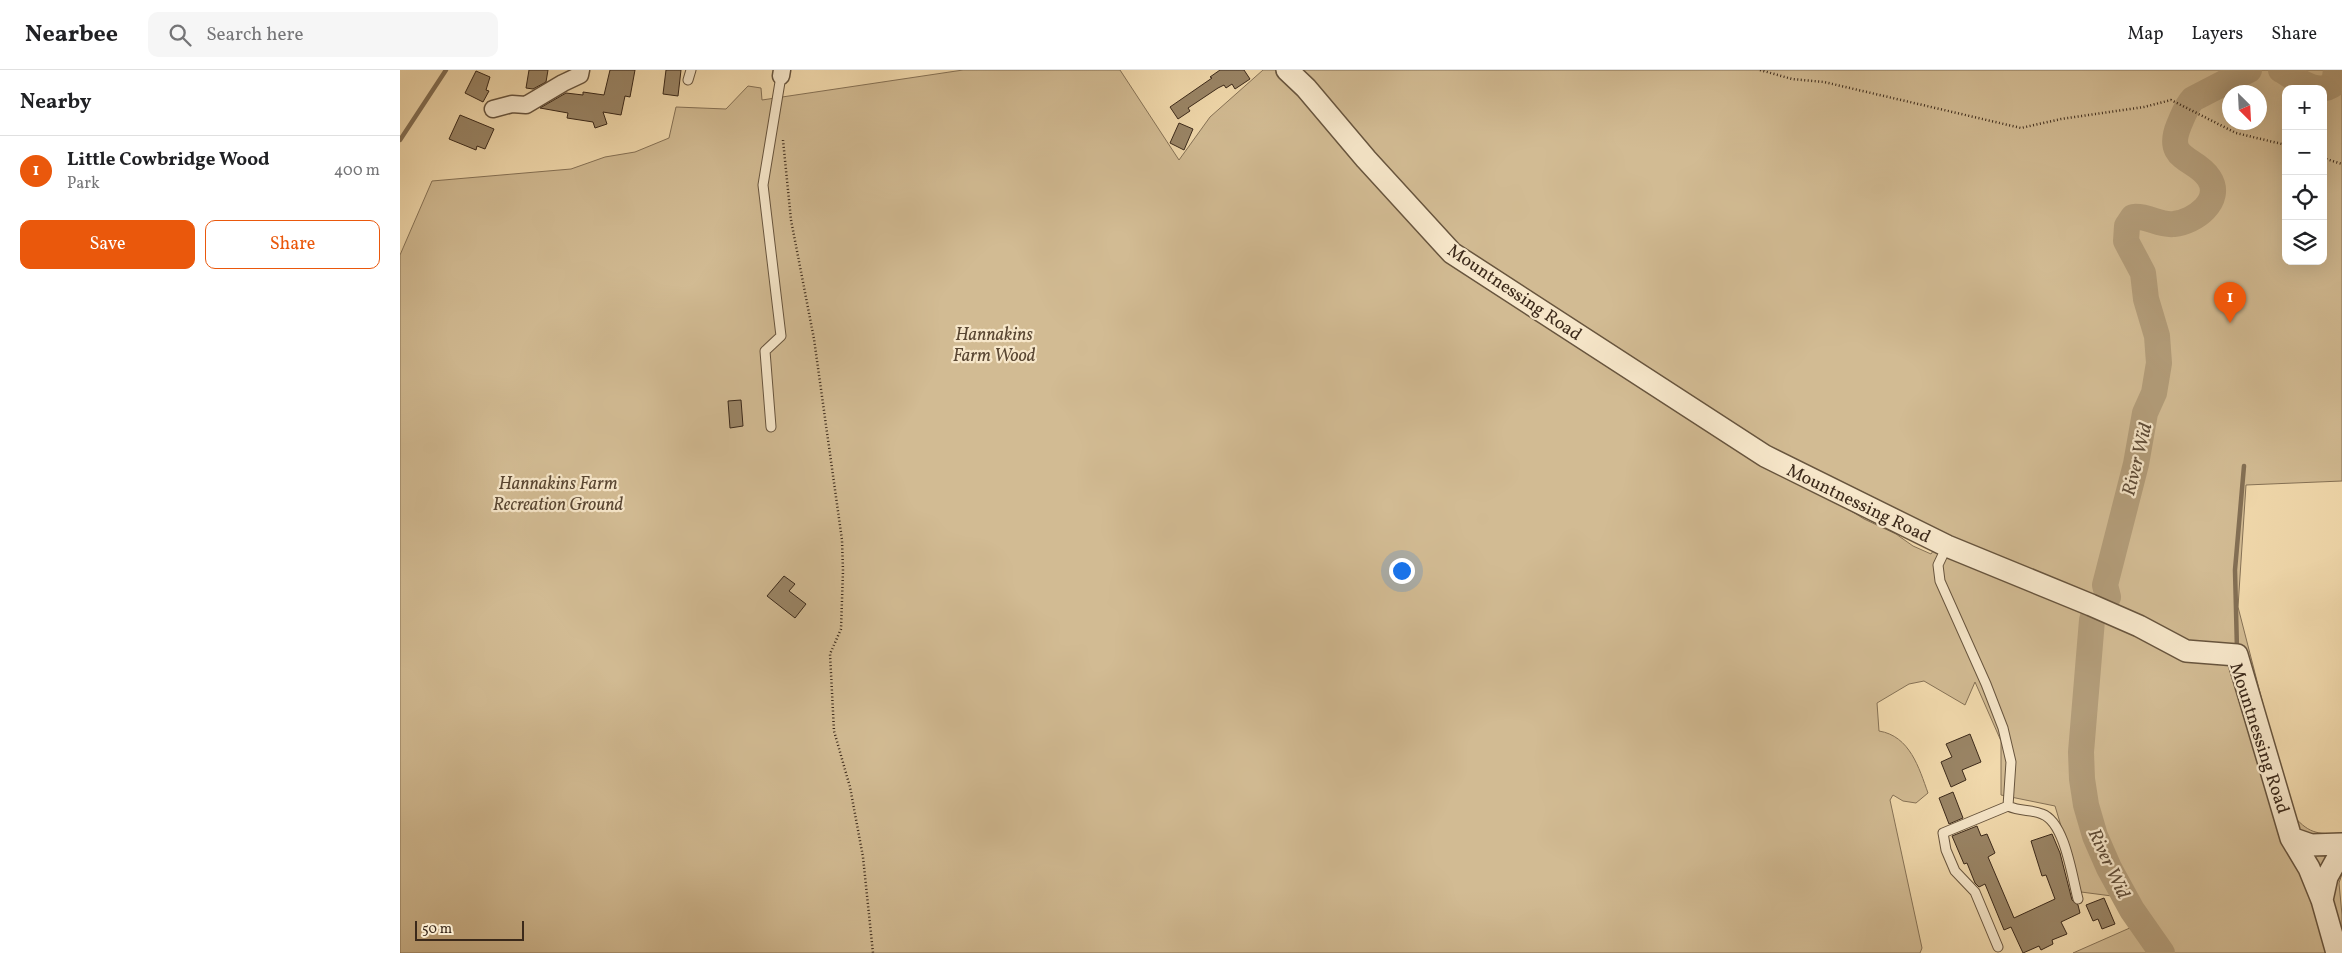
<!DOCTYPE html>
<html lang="en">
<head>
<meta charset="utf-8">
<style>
  :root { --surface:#fff; --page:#f6f6f6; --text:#202124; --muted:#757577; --line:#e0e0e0; --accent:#ea580c }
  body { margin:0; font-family:Vollkorn,serif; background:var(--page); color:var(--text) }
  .controls { position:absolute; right:15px; top:15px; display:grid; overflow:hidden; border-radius:10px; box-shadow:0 5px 20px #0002 }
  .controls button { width:45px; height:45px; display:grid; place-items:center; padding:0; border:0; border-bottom:1px solid var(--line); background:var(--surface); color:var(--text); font:25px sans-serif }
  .compass { position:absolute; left:1822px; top:15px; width:45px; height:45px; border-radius:50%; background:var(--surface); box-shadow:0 5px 20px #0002; rotate:156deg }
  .scale { position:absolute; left:15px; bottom:12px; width:109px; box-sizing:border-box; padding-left:5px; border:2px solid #3b291a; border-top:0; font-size:14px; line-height:18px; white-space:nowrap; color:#3b291a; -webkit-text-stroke:4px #f6e6c9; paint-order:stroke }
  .you { position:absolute; left:1001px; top:500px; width:18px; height:18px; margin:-12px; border:4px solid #fff; border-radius:50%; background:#1a73e8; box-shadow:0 0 0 8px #1a73e833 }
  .badge { display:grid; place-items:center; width:32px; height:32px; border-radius:50%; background:var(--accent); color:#fff; font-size:16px; font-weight:700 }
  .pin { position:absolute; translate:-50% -41px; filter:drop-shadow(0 1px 2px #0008) }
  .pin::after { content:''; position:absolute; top:26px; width:18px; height:15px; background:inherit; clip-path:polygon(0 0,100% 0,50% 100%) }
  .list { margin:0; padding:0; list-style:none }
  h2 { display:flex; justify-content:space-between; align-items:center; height:65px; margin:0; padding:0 20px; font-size:21px }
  h2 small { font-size:16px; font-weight:400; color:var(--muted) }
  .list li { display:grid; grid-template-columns:32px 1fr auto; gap:15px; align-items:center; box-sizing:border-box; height:70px; padding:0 20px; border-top:1px solid var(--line) }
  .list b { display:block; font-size:19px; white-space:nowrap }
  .list p { margin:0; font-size:16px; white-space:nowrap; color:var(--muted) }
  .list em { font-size:16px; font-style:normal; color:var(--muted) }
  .actions { display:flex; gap:10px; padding:15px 20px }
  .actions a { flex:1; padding:11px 0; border:1px solid var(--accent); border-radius:10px; text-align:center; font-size:18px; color:var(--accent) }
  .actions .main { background:var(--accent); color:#fff }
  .icon { flex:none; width:28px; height:28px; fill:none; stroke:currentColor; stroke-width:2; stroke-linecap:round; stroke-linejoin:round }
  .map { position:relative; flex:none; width:1942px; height:883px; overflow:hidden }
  header { display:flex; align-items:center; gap:30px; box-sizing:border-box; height:70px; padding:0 25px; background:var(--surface); border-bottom:1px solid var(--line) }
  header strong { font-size:24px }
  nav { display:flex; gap:28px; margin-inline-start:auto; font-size:18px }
  .search { width:350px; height:45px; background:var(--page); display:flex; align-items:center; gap:12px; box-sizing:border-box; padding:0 18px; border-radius:10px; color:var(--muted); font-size:19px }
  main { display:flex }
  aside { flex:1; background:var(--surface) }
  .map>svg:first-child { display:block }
  .green { fill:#d2bb93; stroke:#867256; fill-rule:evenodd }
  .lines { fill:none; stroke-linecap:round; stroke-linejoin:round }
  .stream { stroke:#836f54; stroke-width:4.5 }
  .river { stroke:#b39d7a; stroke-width:26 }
  .building { fill:#9a8566; stroke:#3b291a }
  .service-casing { stroke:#68553e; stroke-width:11 }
  .minor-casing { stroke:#68553e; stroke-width:19 }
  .tertiary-casing { stroke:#68553e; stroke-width:24 }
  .path { stroke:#3b291a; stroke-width:2.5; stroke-dasharray:1 2.5; stroke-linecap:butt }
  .service { stroke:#f6e6c9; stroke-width:9 }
  .minor { stroke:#f6e6c9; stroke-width:16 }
  .tertiary { stroke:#f6e6c9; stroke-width:21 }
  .labels { text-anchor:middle; stroke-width:4.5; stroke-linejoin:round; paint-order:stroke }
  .street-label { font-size:18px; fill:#3b291a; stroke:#f6e6c9 }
  .park-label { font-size:18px; font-style:italic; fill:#594632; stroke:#f6e6c9 }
  .water-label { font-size:19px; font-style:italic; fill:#5f4c37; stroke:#f6e6c9 }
</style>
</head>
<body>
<header>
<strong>Nearbee</strong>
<div class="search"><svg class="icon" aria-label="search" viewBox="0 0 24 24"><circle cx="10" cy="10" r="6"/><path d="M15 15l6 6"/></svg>Search here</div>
<nav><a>Map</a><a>Layers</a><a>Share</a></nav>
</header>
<main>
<aside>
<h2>Nearby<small></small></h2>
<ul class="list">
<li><span class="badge">1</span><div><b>Little Cowbridge Wood</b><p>Park</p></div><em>400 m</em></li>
</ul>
<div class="actions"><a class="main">Save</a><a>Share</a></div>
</aside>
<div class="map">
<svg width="1942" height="883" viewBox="0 0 1942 883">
  <rect width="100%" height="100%" fill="#f1d9ac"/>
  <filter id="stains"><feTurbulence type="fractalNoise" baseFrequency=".004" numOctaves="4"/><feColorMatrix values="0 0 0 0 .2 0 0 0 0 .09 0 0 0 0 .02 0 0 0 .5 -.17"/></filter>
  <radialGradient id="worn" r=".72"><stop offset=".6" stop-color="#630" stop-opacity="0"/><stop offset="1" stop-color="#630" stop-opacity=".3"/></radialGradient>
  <path class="green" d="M563 0H720L779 90 810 47 863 0H1942V411L1846 415 1838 537 1891 743C1908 763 1916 765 1942 763V804L1939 813 1942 845V883H1673L1732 857 1712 826 1681 822 1655 736 1601 725V671L1575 612 1565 635 1524 611 1509 614 1477 633 1479 661C1510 666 1519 698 1528 723L1516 733 1503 731 1493 725 1490 730 1522 878 1520 883H0V185L32 111 171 99 205 87 235 82 269 68 276 37 326 39 348 16 361 18 362 30ZM1886 19H1923V191H1886ZM1830 22H1860V52H1830ZM1350 368 1543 467 1531 484 1513 476 1496 464 1464 449 1365 386Z"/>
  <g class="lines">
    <path class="stream" d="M0 70 46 0
      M1837 580 1835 500 1844 396"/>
    <path class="river" d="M1881 0C1897 9 1917 27 1934 14L1936 0
      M1762 883 1732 840 1709 798 1695 766 1686 735 1682 709 1681 682 1692 550 1697 538 1708 527 1705 515 1736 394 1745 343 1754 323 1759 293 1757 266 1746 229 1743 203 1726 171 1727 156 1733 147C1747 145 1760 156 1774 154 1794 152 1824 131 1809 108 1796 87 1764 91 1779 55 1783 46 1786 36 1793 29L1849 0"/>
  </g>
  <path class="building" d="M129 0H148L146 12 133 19 126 18Z
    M210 0H235L230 27 225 26 221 45 203 42 207 54 195 58 193 52 167 48 168 43 140 38 166 23 183 25V22L204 25Z
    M266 0H281L278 26 263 24Z
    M820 0H844L850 9 835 19 832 14 826 18 824 15 818 18 788 38 790 41 778 49 770 37 812 8 810 7Z
    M76 1 90 7 86 20 89 21 83 32 65 23Z
    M60 45 94 59 85 79 77 76 76 80 49 69Z
    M779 53 793 59 784 80 770 73Z
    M341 330 343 356 330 358 328 331Z
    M384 506 395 514 389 521 406 534 395 548 367 526Z
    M1570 664 1581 692 1562 700 1566 710 1551 717 1541 692 1552 687 1546 674Z
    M1553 722 1563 748 1549 754 1539 728Z
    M1577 756 1581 766 1587 764 1595 783 1588 787 1614 848 1655 829 1646 805 1642 806 1631 771 1652 764 1660 783 1672 830 1678 835 1680 843 1661 852 1667 864 1652 870 1653 874 1641 880 1639 876 1623 883 1611 857 1604 860 1585 814 1579 817 1575 813 1567 793 1564 794 1552 766Z
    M1704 828 1715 854 1702 859 1698 849 1693 851 1686 835Z"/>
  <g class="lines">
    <defs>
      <path id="service" d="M288 10 291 0
        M371 357 365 281 381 266 363 115 381 6
        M1547 476 1538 495 1540 511 1586 614 1603 658 1611 692 1608 736C1621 742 1631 739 1642 744 1665 752 1672 807 1678 829
        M1598 877 1575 822 1555 801 1546 780 1543 763 1608 736"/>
      <path id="minor" d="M381 6 382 0
        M93 39 112 34 126 35 163 13 180 5 181 0"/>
      <path id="tertiary" d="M887 0 906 18 966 89 1052 183 1365 386 1547 476 1691 535 1739 556 1786 581 1837 585 1891 768 1909 798 1922 830 1937 883
        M1891 768 1911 775 1942 774
        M1922 830 1927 807 1942 780"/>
    </defs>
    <use href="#service" class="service-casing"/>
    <use href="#minor" class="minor-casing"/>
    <use href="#tertiary" class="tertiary-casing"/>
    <path class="path" d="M1360 0 1392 9 1424 12 1621 58 1661 49 1744 37 1771 30 1836 63 1886 75
      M383 70 391 150 414 269 442 470 443 501 441 559 430 584 434 661 450 717 463 787 473 883
      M1923 88 1942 94"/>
    <use href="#service" class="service"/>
    <use href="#minor" class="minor"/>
    <use href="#tertiary" class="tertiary"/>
  </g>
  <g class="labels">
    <g class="street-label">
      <text transform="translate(1115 222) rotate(34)" y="6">Mountnessing Road</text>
      <text transform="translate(1459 433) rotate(26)" y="6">Mountnessing Road</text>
      <text transform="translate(1860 668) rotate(72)" y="6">Mountnessing Road</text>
    </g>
    <g class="park-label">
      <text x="594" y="270">Hannakins<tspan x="594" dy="21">Farm Wood</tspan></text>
      <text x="158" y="419">Hannakins Farm<tspan x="158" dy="21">Recreation Ground</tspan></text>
    </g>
    <g class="water-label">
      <text transform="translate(1736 389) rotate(-76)" y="7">River Wid</text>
      <text transform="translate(1710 793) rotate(65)" y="7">River Wid</text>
    </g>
  </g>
  <rect width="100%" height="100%" filter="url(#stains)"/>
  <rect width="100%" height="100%" fill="url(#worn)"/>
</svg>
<div class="controls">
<button>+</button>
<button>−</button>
<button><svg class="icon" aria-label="locate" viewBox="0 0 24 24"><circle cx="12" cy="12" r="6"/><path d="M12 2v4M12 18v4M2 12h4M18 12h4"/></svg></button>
<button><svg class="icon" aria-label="layers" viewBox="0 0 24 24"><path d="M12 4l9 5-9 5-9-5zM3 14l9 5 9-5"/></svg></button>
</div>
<svg class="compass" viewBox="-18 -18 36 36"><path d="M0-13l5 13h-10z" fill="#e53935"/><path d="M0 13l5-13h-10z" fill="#757577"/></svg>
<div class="scale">50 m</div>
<div class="you"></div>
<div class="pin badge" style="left:1830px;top:253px">1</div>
</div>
</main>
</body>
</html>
